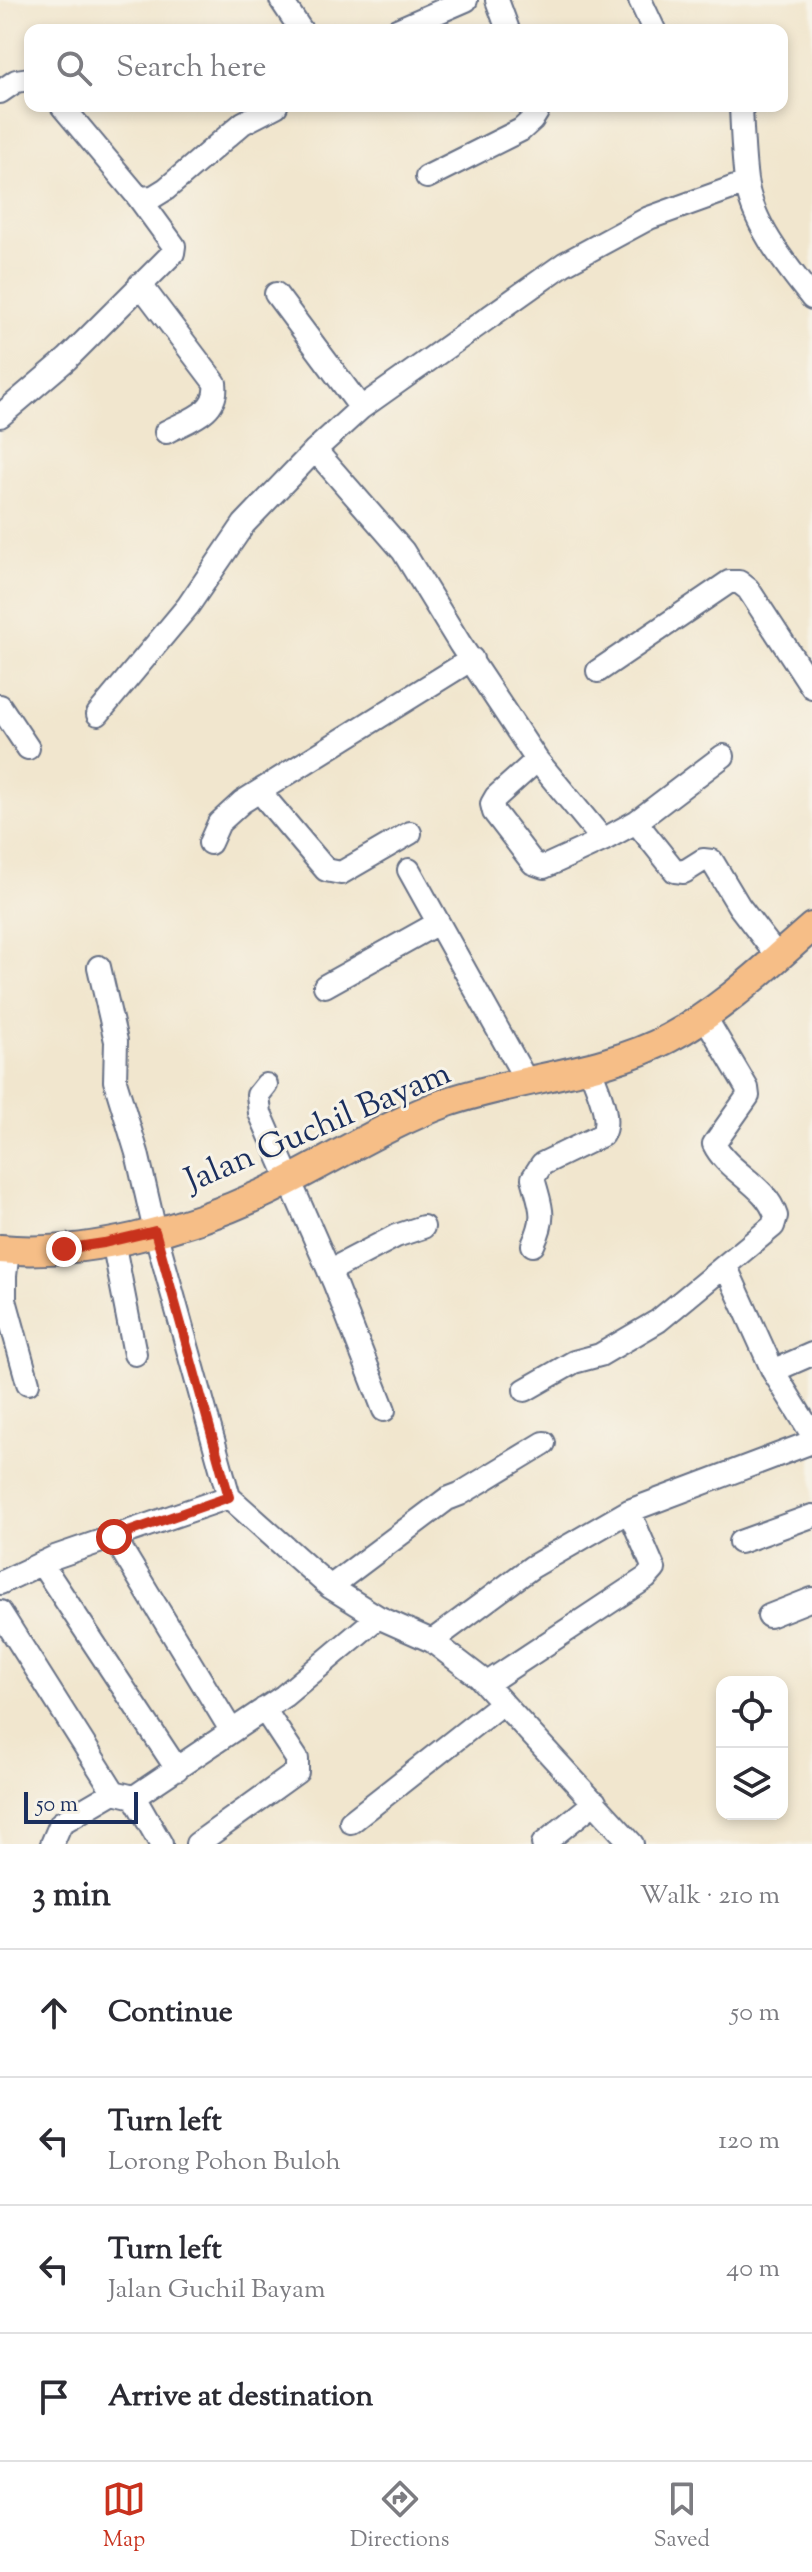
<!DOCTYPE html>
<html lang="en">
<head>
<meta charset="utf-8">
<style>
  :root { --surface:#fff; --page:#f2f2f3; --text:#2b2b33; --muted:#7c7c81; --line:#e1e1e2; --accent:#c8321e }
  body { margin:0; font-family:"Sorts Mill Goudy",serif; background:var(--page); color:var(--text) }
  .controls { position:absolute; right:24px; bottom:24px; display:grid; overflow:hidden; border-radius:16px; box-shadow:0 4px 12px #0003 }
  .controls button { width:72px; height:72px; display:grid; place-items:center; padding:0; border:0; border-bottom:2px solid var(--line); background:var(--surface); color:var(--text); font:40px sans-serif }
  .scale { position:absolute; left:24px; bottom:20px; width:114px; box-sizing:border-box; padding-left:8px; border:4px solid #1b2f5e; border-top:0; font-size:22px; line-height:28px; white-space:nowrap; color:#1b2f5e; -webkit-text-stroke:6px #f7f3e8; paint-order:stroke }
  .stop { position:absolute; width:24px; height:24px; margin:-18px; border:6px solid #c8321e; border-radius:50%; background:#fff }
  .stop.end { background:#c8321e; border-color:#fff; box-shadow:0 2px 8px #0008 }
  .list { margin:0; padding:0; list-style:none }
  h2 { display:flex; justify-content:space-between; align-items:center; height:104px; margin:0; padding:0 32px; font-size:34px }
  h2 small { font-size:26px; font-weight:400; color:var(--muted) }
  .list li { display:grid; grid-template-columns:52px 1fr auto; gap:24px; align-items:center; box-sizing:border-box; height:128px; padding:0 32px; border-top:2px solid var(--line) }
  .list b { display:block; font-size:30px; white-space:nowrap }
  .list p { margin:0; font-size:26px; white-space:nowrap; color:var(--muted) }
  .list em { font-size:26px; font-style:normal; color:var(--muted) }
  .icon { flex:none; width:44px; height:44px; fill:none; stroke:currentColor; stroke-width:2; stroke-linecap:round; stroke-linejoin:round }
  .map { position:relative; flex:none; width:812px; height:1844px; overflow:hidden }
  .search { position:absolute; background:var(--surface); box-shadow:0 4px 12px #0003; left:24px; right:24px; top:24px; height:88px; display:flex; align-items:center; gap:20px; box-sizing:border-box; padding:0 28px; border-radius:16px; color:var(--muted); font-size:30px }
  .sheet { height:616px; background:var(--surface) }
  nav { display:flex; justify-content:space-around; align-items:center; box-sizing:border-box; height:112px; border-top:2px solid var(--line); background:var(--surface); font-size:22px; color:var(--muted) }
  nav a { display:grid; justify-items:center; gap:4px }
  nav .on { color:var(--accent) }
  .map>svg:first-child { display:block }
  .lines { fill:none; stroke-linecap:round; stroke-linejoin:round }
  .minor-casing { stroke:#666f85; stroke-width:26 }
  .major-casing { stroke:#666f85; stroke-width:32 }
  .minor { stroke:#fff; stroke-width:22 }
  .major { stroke:#f6be87; stroke-width:28 }
  .route { stroke:#c8321e; stroke-width:10 }
  .labels { text-anchor:middle; stroke-width:6; stroke-linejoin:round; paint-order:stroke }
  .street-label { font-size:34px; fill:#1b2f5e; stroke:#f7f3e8 }
</style>
</head>
<body>
<div class="map">
<svg width="812" height="1844" viewBox="0 0 812 1844">
  <rect width="100%" height="100%" fill="#f7f3e8"/>
  <filter id="ink" filterUnits="userSpaceOnUse"><feTurbulence type="fractalNoise" baseFrequency=".0125" numOctaves="2"/><feDisplacementMap in="SourceGraphic" scale="16" xChannelSelector="R" yChannelSelector="G"/><feConvolveMatrix kernelMatrix="1 2 1 2 8 2 1 2 1" color-interpolation-filters="sRGB"/></filter>
  <filter id="wash" filterUnits="userSpaceOnUse"><feTurbulence type="fractalNoise" baseFrequency=".006" numOctaves="4" result="noise"/><feDisplacementMap in="SourceGraphic" scale="32" xChannelSelector="R" yChannelSelector="G"/><feGaussianBlur stdDeviation="1.8" result="paint"/><feColorMatrix in="noise" values="0 0 0 0 0 0 0 0 0 0 0 0 0 0 0 0 0 1.4 0 .05"/><feComposite in="paint" operator="in"/></filter>
  <g filter="url(#wash)">
    <rect width="100%" height="100%" fill="#f1e6ce"/>
  </g>
  <g filter="url(#ink)">
    <g class="lines">
      <defs>
        <path id="minor" d="M281 0 301 30
          M497 0 508 30
          M640 0 654 30
          M397 30 466 0
          M0 92 16 81 30 79
          M62 106 139 198 153 197 166 189 243 123 276 106
          M741 106C742 131 743 156 746 180 752 224 786 265 812 298
          M427 177 521 130 532 120 537 112 535 106
          M140 284 215 383C219 413 188 420 166 432
          M276 294 361 408
          M0 416 67 359 173 253 174 246 139 198
          M315 450 403 551 460 644 537 760 603 840 636 822 723 756
          M598 671 729 582H739L748 589 812 687
          M0 706 28 748
          M98 714 188 606 244 524 315 450 361 408 564 264 649 218 746 183
          M537 760 496 797 492 804 494 812 533 863 544 867 603 840
          M260 792 326 870 341 873 410 833
          M636 822 675 871 684 872 703 860 712 861 739 906 778 957
          M210 843 219 823 242 802 472 659
          M409 870 527 1082
          M99 967 116 1041 115 1081 137 1153 155 1231 229 1497 330 1587 378 1617 432 1641 479 1677 632 1844
          M325 986 438 923
          M266 1085 258 1095 260 1113 334 1282 384 1410
          M113 1241 135 1354
          M533 1245C547 1215 541 1208 533 1178L542 1164 602 1135C613 1117 595 1085 589 1065
          M8 1250 5 1276V1300L28 1383
          M726 1267 773 1371 812 1434
          M329 1271 396 1236 423 1227
          M773 1371 812 1354
          M525 1390 574 1362 600 1355 658 1321 773 1226 776 1216C766 1184 728 1173 714 1144L748 1096 747 1088 705 1017
          M114 1537 231 1730
          M740 1542 812 1516
          M41 1563 177 1769
          M0 1583 55 1557 229 1497
          M330 1587 447 1499 460 1494 544 1443
          M0 1612 114 1792 134 1797 161 1844
          M769 1616 812 1599
          M432 1641 532 1567 629 1511 812 1442
          M486 1684 646 1578 654 1569 629 1511
          M134 1797 284 1696 378 1617
          M351 1822 502 1703
          M52 1844 61 1823 114 1792
          M197 1844 297 1772V1759L264 1709
          M543 1844 595 1802"/>
        <path id="major" d="M0 1249C85 1257 187 1229 264 1193 325 1164 384 1125 448 1102 518 1078 604 1073 669 1038 722 1010 767 966 812 927"/>
      </defs>
      <use href="#minor" class="minor-casing"/>
      <use href="#major" class="major-casing"/>
      <use href="#minor" class="minor"/>
      <use href="#major" class="major"/>
    </g>
  </g>
  <g class="lines" filter="url(#ink)">
    <path class="route" d="M64 1249 104 1243 155 1231 229 1497 114 1537"/>
  </g>
  <g class="labels">
    <g class="street-label">
      <text transform="translate(317 1125) rotate(-23)" y="12">Jalan Guchil Bayam</text>
    </g>
  </g>
</svg>
<div class="controls">
<button><svg class="icon" aria-label="locate" viewBox="0 0 24 24"><circle cx="12" cy="12" r="6"/><path d="M12 2v4M12 18v4M2 12h4M18 12h4"/></svg></button>
<button><svg class="icon" aria-label="layers" viewBox="0 0 24 24"><path d="M12 4l9 5-9 5-9-5zM3 14l9 5 9-5"/></svg></button>
</div>
<div class="scale">50 m</div>
<div class="stop" style="left:114px;top:1537px"></div>
<div class="stop end" style="left:64px;top:1249px"></div>
<div class="search"><svg class="icon" aria-label="search" viewBox="0 0 24 24"><circle cx="10" cy="10" r="6"/><path d="M15 15l6 6"/></svg>Search here</div>
</div>
<section class="sheet">
<h2>3 min<small>Walk · 210 m</small></h2>
<ul class="list">
<li><svg class="icon" aria-label="ahead" viewBox="0 0 24 24"><path d="M12 20V5M6 11l6-6 6 6"/></svg><div><b>Continue</b></div><em>50 m</em></li>
<li><svg class="icon" aria-label="left" viewBox="0 0 24 24"><path d="M17 20v-9H6M10 6l-5 5 5 5"/></svg><div><b>Turn left</b><p>Lorong Pohon Buloh</p></div><em>120 m</em></li>
<li><svg class="icon" aria-label="left" viewBox="0 0 24 24"><path d="M17 20v-9H6M10 6l-5 5 5 5"/></svg><div><b>Turn left</b><p>Jalan Guchil Bayam</p></div><em>40 m</em></li>
<li><svg class="icon" aria-label="arrive" viewBox="0 0 24 24"><path d="M6 21V4h12l-3 4 3 4H6"/></svg><div><b>Arrive at destination</b></div></li>
</ul>
</section>
<nav>
<a class="on"><svg class="icon" aria-label="map" viewBox="0 0 24 24"><path d="M3 6l6-2 6 2 6-2v14l-6 2-6-2-6 2zM9 4v14M15 6v14"/></svg>Map</a>
<a><svg class="icon" aria-label="directions" viewBox="0 0 24 24"><path d="M12 3l9 9-9 9-9-9zM9 14v-3h6M13 9l2 2-2 2"/></svg>Directions</a>
<a><svg class="icon" aria-label="saved" viewBox="0 0 24 24"><path d="M7 4h10v16l-5-4-5 4z"/></svg>Saved</a>
</nav>
</body>
</html>
